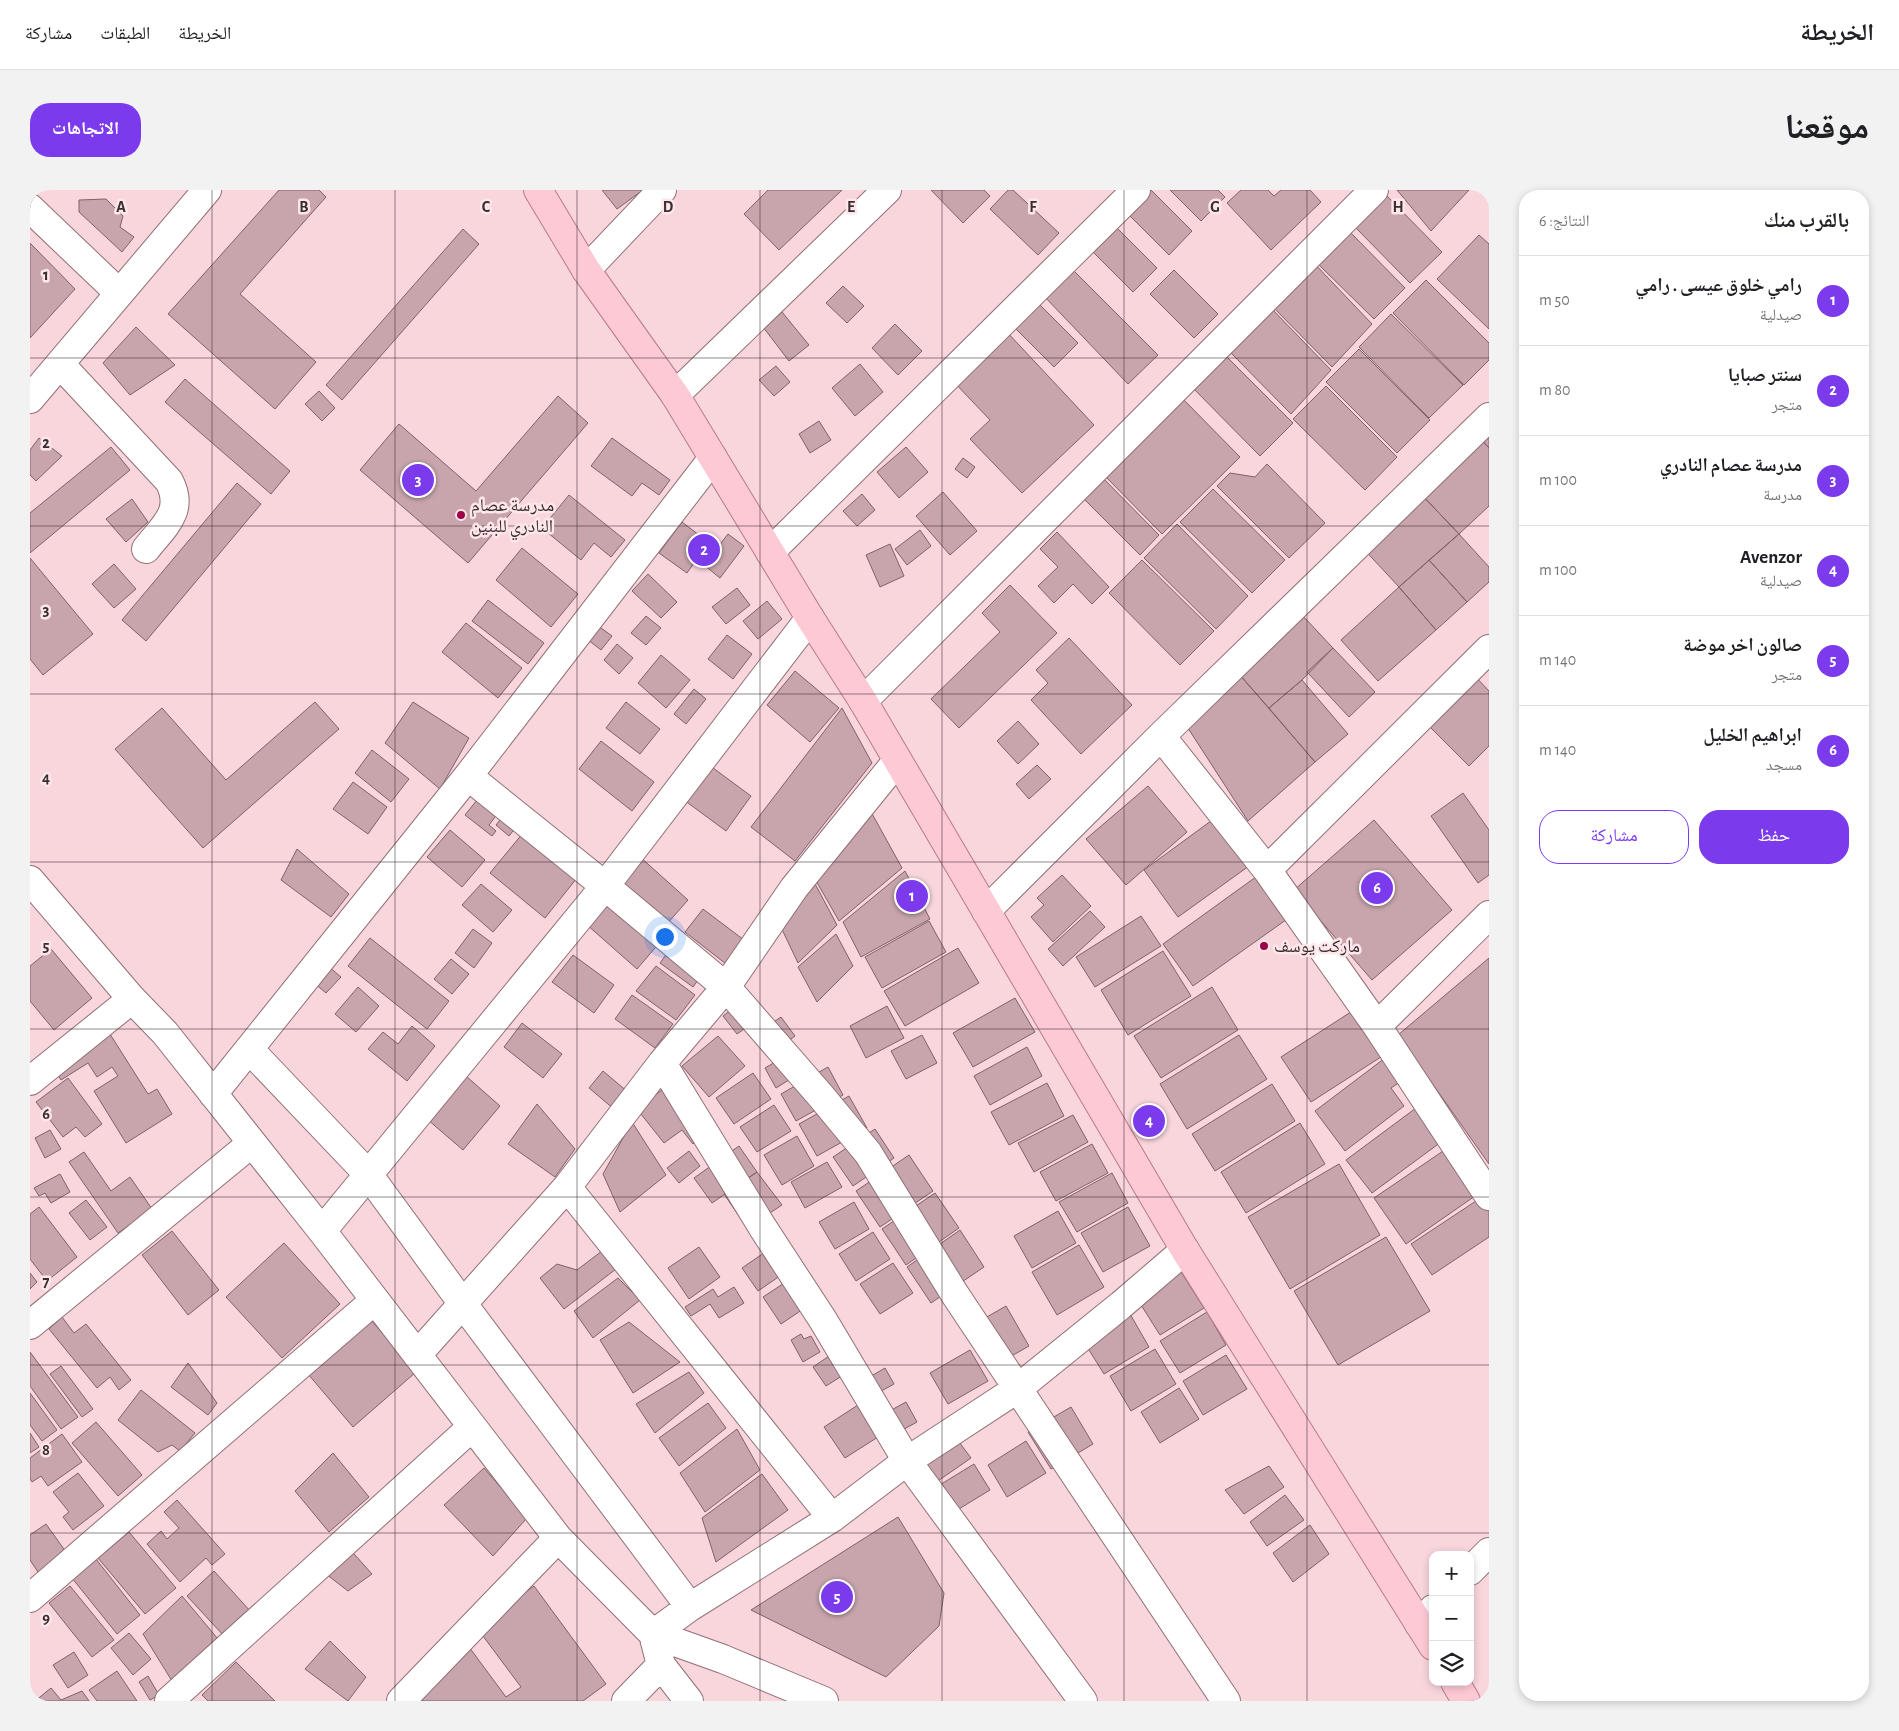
<!DOCTYPE html>
<html lang="ar">
<head>
<meta charset="utf-8">
<style>
  :root { --surface:#fff; --page:#f2f2f2; --text:#202124; --muted:#757577; --line:#e0e0e0; --accent:#7c3aed }
  body { margin:0; font-family:"Alegreya Sans","Noto Naskh Arabic",sans-serif; background:var(--page); color:var(--text); direction:rtl }
  .controls { position:absolute; right:15px; bottom:15px; display:grid; overflow:hidden; border-radius:10px; box-shadow:0 2px 8px #0003 }
  .controls button { width:45px; height:45px; display:grid; place-items:center; padding:0; border:0; border-bottom:1px solid var(--line); background:var(--surface); color:var(--text); font:25px sans-serif }
  .you { position:absolute; left:634px; top:746px; width:18px; height:18px; margin:-12px; border:4px solid #fff; border-radius:50%; background:#1a73e8; box-shadow:0 0 0 8px #1a73e833 }
  .badge { display:grid; place-items:center; width:32px; height:32px; border-radius:50%; background:var(--accent); color:#fff; font-size:16px; font-weight:700 }
  .pin { position:absolute; translate:-50% -50%; border:2px solid #fff; box-shadow:0 1px 5px #0006 }
  .list { margin:0; padding:0; list-style:none }
  h2 { display:flex; justify-content:space-between; align-items:center; height:65px; margin:0; padding:0 20px; font-size:21px }
  h2 small { font-size:16px; font-weight:400; color:var(--muted) }
  .list li { display:grid; grid-template-columns:32px 1fr auto; gap:15px; align-items:center; box-sizing:border-box; height:90px; padding:0 20px; border-top:1px solid var(--line) }
  .list b { display:block; font-size:19px; white-space:nowrap }
  .list p { margin:0; font-size:16px; white-space:nowrap; color:var(--muted) }
  .list em { font-size:16px; font-style:normal; color:var(--muted) }
  .actions { display:flex; gap:10px; padding:15px 20px }
  .actions a { flex:1; padding:11px 0; border:1px solid var(--accent); border-radius:20px; text-align:center; font-size:18px; color:var(--accent) }
  .actions .main { background:var(--accent); color:#fff }
  .icon { flex:none; width:28px; height:28px; fill:none; stroke:currentColor; stroke-width:2; stroke-linecap:round; stroke-linejoin:round }
  .map { position:relative; flex:none; width:1459px; height:1511px; overflow:hidden; direction:ltr; border-radius:20px }
  header { display:flex; align-items:center; gap:30px; box-sizing:border-box; height:70px; padding:0 25px; background:var(--surface); border-bottom:1px solid var(--line) }
  header strong { font-size:24px }
  nav { display:flex; gap:28px; margin-inline-start:auto; font-size:18px }
  .intro { display:flex; align-items:center; justify-content:space-between; box-sizing:border-box; height:120px; padding:0 30px }
  h1 { margin:0; font-size:35px }
  .button { padding:12px 22px; border-radius:20px; background:var(--accent); color:#fff; font-size:18px; font-weight:700 }
  main { display:flex; gap:30px; padding:0 30px }
  aside { flex:1; background:var(--surface); border-radius:20px; box-shadow:0 2px 8px #0003 }
  .map>svg:first-child { display:block }
  .building { fill:#c8a5ac; stroke:#806168 }
  .lines { fill:none; stroke-linecap:round; stroke-linejoin:round }
  .minor-casing { stroke:#907076; stroke-width:30 }
  .major-casing { stroke:#b77b89; stroke-width:30 }
  .minor { stroke:#fff; stroke-width:28 }
  .major { stroke:#fdc9d5; stroke-width:28 }
  .grid { fill:none; stroke:#3a2c2f; stroke-width:1; stroke-opacity:0.55 }
  .poi-dot { fill:#9e0349; stroke:#fde7eb; stroke-width:2 }
  .labels { text-anchor:middle; stroke-width:5; stroke-linejoin:round; paint-order:stroke }
  .poi-label { font-size:18px; fill:#3a2c2f; stroke:#fde7eb; text-anchor:start }
  .grid-label { font-size:16px; text-anchor:middle; font-weight:bold; fill:#3a2c2f; stroke:#fde7eb; stroke-width:5; stroke-linejoin:round; paint-order:stroke }
</style>
</head>
<body>
<header>
<strong>الخريطة</strong>
<nav><a>الخريطة</a><a>الطبقات</a><a>مشاركة</a></nav>
</header>
<div class="intro"><h1>موقعنا</h1><a class="button">الاتجاهات</a></div>
<main>
<aside>
<h2>بالقرب منك<small>النتائج: 6</small></h2>
<ul class="list">
<li><span class="badge">1</span><div><b>رامي خلوق عيسى . رامي</b><p>صيدلية</p></div><em>50 m</em></li>
<li><span class="badge">2</span><div><b>سنتر صبايا</b><p>متجر</p></div><em>80 m</em></li>
<li><span class="badge">3</span><div><b>مدرسة عصام النادري</b><p>مدرسة</p></div><em>100 m</em></li>
<li><span class="badge">4</span><div><b>Avenzor</b><p>صيدلية</p></div><em>100 m</em></li>
<li><span class="badge">5</span><div><b>صالون اخر موضة</b><p>متجر</p></div><em>140 m</em></li>
<li><span class="badge">6</span><div><b>ابراهيم الخليل</b><p>مسجد</p></div><em>140 m</em></li>
</ul>
<div class="actions"><a class="main">حفظ</a><a>مشاركة</a></div>
</aside>
<div class="map">
<svg width="1459" height="1511" viewBox="0 0 1459 1511">
  <rect width="100%" height="100%" fill="#f9d5dc"/>
  <path class="building" d="M249 0H289L296 7 210 104 286 172 245 219 138 124Z
    M572 0H613L587 19Z
    M738 0H812L749 60 714 24Z
    M901 0H954L960 6 933 33Z
    M978 0H983L1029 43 1008 65 960 19Z
    M1116 0H1121L1162 41 1139 65 1095 21Z
    M1140 0H1188L1195 7 1171 31Z
    M1211 0H1238L1244 6 1251 0H1280L1291 12 1241 60 1197 13Z
    M1367 0H1439L1401 41Z
    M1355 4 1412 62 1380 93 1324 36Z
    M76 9 93 26 90 37 104 47 92 62 49 22V10Z
    M1083 34 1127 78 1103 102 1059 58Z
    M433 39 449 54 312 210 296 195Z
    M1319 41 1375 98 1344 129 1287 73Z
    M1449 45 1459 54V139L1407 89Z
    M0 53 45 99 0 148Z
    M1281 70 1342 134 1302 177 1239 113Z
    M1040 77 1128 165 1098 194 1012 104Z
    M1144 80 1188 124 1164 148 1120 104Z
    M1396 90 1459 153V170L1434 195 1363 123Z
    M813 96 834 116 817 133 796 113Z
    M1004 109 1048 153 1024 177 980 133Z
    M1240 117 1301 180 1261 224 1197 159Z
    M752 122 779 155 759 171 733 137Z
    M1361 124 1433 195 1399 228 1329 157Z
    M865 134 892 161 868 185 842 158Z
    M106 137 145 175 100 205 73 173Z
    M975 140 1064 235 992 303 940 249 960 230 922 190Z
    M1329 159 1400 230 1367 263 1296 192Z
    M1191 161 1263 233 1230 266 1159 194Z
    M830 174 853 202 825 226 802 198Z
    M746 176 760 192 744 206 729 190Z
    M155 189 260 281 241 304 135 212Z
    M1296 196 1367 267 1335 300 1263 229Z
    M289 201 305 218 292 231 275 214Z
    M528 206 558 233 438 373 330 280 369 234 446 301Z
    M1151 207 1210 267 1132 344 1073 284Z
    M789 231 801 250 780 263 769 244Z
    M1459 236V258L1448 246Z
    M1448 246 1459 258V316L1429 344 1389 302Z
    M9 248 32 266 6 291 0 285V260Z
    M582 248 640 290 629 305 612 293 602 306 561 276Z
    M81 257 100 280 0 363V323Z
    M876 257 898 282 869 308 847 282Z
    M933 268 945 277 937 288 925 279Z
    M1237 274 1295 333 1259 368 1187 296 1200 283 1225 287Z
    M1068 283 1129 345 1110 365 1048 303Z
    M207 293 231 314 116 451 92 430Z
    M1183 299 1255 370 1222 403 1150 332Z
    M913 302 947 341 920 365 886 326Z
    M1389 302 1429 344 1369 397 1330 355Z
    M832 304 845 320 827 336 813 321Z
    M539 305 595 350 581 367 564 353 551 370 512 338Z
    M102 309 118 332 96 352 76 329Z
    M652 332 669 345 656 363 666 370 657 383 629 363Z
    M1147 334 1218 406 1186 439 1114 368Z
    M890 340 901 356 877 375 865 359Z
    M1027 342 1079 397 1062 414 1043 394 1024 413 1008 396 1028 377 1010 359Z
    M698 344 714 356 690 388 674 375Z
    M1429 344 1459 377V392L1437 412 1399 370Z
    M860 354 874 386 850 397 836 365Z
    M492 358 548 404 521 437 466 390Z
    M0 368 63 444 13 485 0 469Z
    M1112 370 1184 441 1150 475 1079 403Z
    M1399 370 1437 412 1406 440 1369 397Z
    M84 374 106 399 84 418 62 394Z
    M618 384 647 412 631 428 602 401Z
    M980 395 1027 443 929 538 901 509 970 442 952 423Z
    M1369 397 1406 440 1348 491 1311 450Z
    M707 398 720 415 696 434 682 417Z
    M458 410 514 453 498 474 442 431Z
    M737 411 752 429 728 449 713 431Z
    M1272 425 1303 458 1272 490 1239 518 1209 484Z
    M616 426 631 438 616 455 601 443Z
    M436 433 492 478 468 508 412 462Z
    M567 435 582 446 571 460 557 449Z
    M697 445 722 464 703 489 678 469Z
    M1039 448 1102 515 1051 564 1001 510 1018 493 1006 480Z
    M587 454 603 468 589 484 574 470Z
    M1303 458 1345 502 1319 527 1277 482Z
    M631 465 660 490 636 518 608 493Z
    M765 481 809 518 780 552 737 515Z
    M1442 483 1459 501V556L1439 576 1394 531Z
    M1209 484 1285 572 1218 631 1154 532Z
    M1272 490 1318 544 1285 572 1239 518Z
    M664 499 676 509 656 534 644 524Z
    M285 512 309 539 173 658 85 559 132 518 196 590Z
    M383 512 439 548 410 599 355 553Z
    M596 512 630 539 610 564 576 538Z
    M812 518 842 573 765 671 721 637Z
    M988 531 1009 554 988 574 967 551Z
    M571 551 624 592 602 621 549 579Z
    M342 560 379 589 361 612 325 583Z
    M679 575 721 606 696 641 654 610Z
    M1007 575 1021 589 999 609 986 594Z
    M323 592 357 617 338 644 303 619Z
    M1118 596 1157 642 1096 695 1056 649Z
    M455 600 474 615 459 635 466 641 462 646 435 625Z
    M1433 603 1459 640V685L1448 693 1401 626Z
    M481 616 494 627 479 646 466 635Z
    M840 620 872 678 809 731 785 689Z
    M507 626 547 688 515 728 460 683Z
    M1185 628 1219 676 1148 727 1114 680Z
    M1344 630 1422 720 1342 790 1264 700Z
    M420 640 455 670 432 697 397 667Z
    M267 659 319 704 301 727 251 690Z
    M609 666 658 710 628 744 580 700Z
    M875 681 900 729 831 767 813 732Z
    M1230 684 1260 727 1163 796 1133 754Z
    M1032 685 1061 716 1023 752 1001 727 1014 715 1007 708Z
    M783 690 807 735 768 773 748 731Z
    M451 694 482 720 463 742 432 715Z
    M580 707 631 751 607 779 556 734Z
    M673 719 714 750 696 774 655 742Z
    M1060 721 1075 737 1033 776 1018 759Z
    M1111 726 1131 756 1065 797 1046 767Z
    M899 731 916 762 852 798 835 767Z
    M443 739 462 753 444 778 425 763Z
    M806 744 823 776 787 812 768 777Z
    M340 748 419 811 397 839 318 776Z
    M648 748 681 772 663 797 630 773Z
    M928 758 949 793 875 836 854 801Z
    M21 759 62 808 24 840 0 811V776Z
    M1133 761 1161 806 1098 845 1071 800Z
    M543 765 584 795 564 823 522 792Z
    M1459 768V974L1368 845Z
    M421 769 439 784 422 804 404 789Z
    M298 776 311 787 296 803 283 792Z
    M626 776 665 805 646 830 606 801Z
    M328 797 349 816 326 842 305 824Z
    M1182 797 1208 840 1131 888 1104 846Z
    M602 805 643 834 625 858 585 829Z
    M721 805 720 835 707 844 693 826Z
    M985 808 1005 842 943 877 923 843Z
    M857 816 874 848 836 868 820 836Z
    M1324 820 1354 865 1281 912 1251 867Z
    M751 827 765 846 749 858 735 838Z
    M492 833 532 864 513 888 474 857Z
    M382 836 405 856 377 891 338 859 353 842 368 854Z
    M78 841 118 904 127 899 142 924 96 953 64 901 88 886 82 877 67 887 58 873 31 890 22 876Z
    M892 845 907 873 876 889 861 861Z
    M1209 845 1237 889 1157 939 1130 894Z
    M688 846 715 876 679 907 652 876Z
    M997 857 1012 886 960 915 944 886Z
    M764 861 775 880 746 898 735 878Z
    M1359 865 1376 888 1361 898 1374 916 1315 961 1285 921Z
    M798 877 813 905 766 931 751 904Z
    M428 879 470 916 433 960 390 923Z
    M573 881 599 903 585 920 559 898Z
    M723 883 741 909 704 934 686 908Z
    M38 888 72 934 55 947 46 937 33 947 6 912Z
    M645 890 682 938 663 954 652 940 634 953 607 919Z
    M1017 893 1034 926 979 955 961 922Z
    M1242 894 1265 931 1185 981 1162 944Z
    M819 906 837 938 787 966 769 934Z
    M507 914 545 959 525 987 478 954Z
    M744 915 761 941 727 962 710 937Z
    M1386 918 1411 952 1342 1003 1316 970Z
    M1043 925 1058 952 1004 982 988 953Z
    M602 932 636 985 590 1022 573 984Z
    M1270 933 1295 974 1216 1023 1191 982Z
    M845 939 864 968 823 996 803 967Z
    M20 940 31 959 15 968 5 948Z
    M767 946 784 976 752 995 734 965Z
    M1062 954 1078 983 1026 1011 1010 982Z
    M709 956 727 982 682 1013 664 988Z
    M1416 959 1448 1004 1376 1054 1344 1008Z
    M659 961 670 976 649 993 637 978Z
    M54 962 81 1001 100 987 122 1019 88 1043 39 972Z
    M879 965 903 1001 850 1037 826 1001Z
    M797 972 812 997 775 1018 761 992Z
    M1309 974 1350 1045 1260 1099 1218 1027Z
    M727 982 752 1015 717 1038 694 1004Z
    M1082 983 1098 1013 1047 1042 1029 1012Z
    M30 984 40 1002 21 1013 15 1003 9 1006 4 998Z
    M905 1003 929 1038 876 1075 852 1039Z
    M1452 1007 1459 1017V1047L1402 1085 1381 1054Z
    M56 1010 77 1037 60 1050 39 1023Z
    M824 1012 839 1039 805 1059 789 1032Z
    M9 1017 47 1067 17 1091 0 1069V1024Z
    M1098 1017 1120 1056 1073 1082 1051 1043Z
    M1028 1021 1046 1053 1002 1078 984 1046Z
    M930 1040 954 1077 901 1113 877 1077Z
    M142 1041 189 1100 158 1125 112 1065Z
    M843 1042 860 1069 826 1091 809 1064Z
    M1356 1047 1400 1121 1308 1175 1264 1101Z
    M254 1053 310 1114 252 1168 196 1107Z
    M747 1054 763 1077 728 1101 712 1078Z
    M1049 1055 1074 1097 1027 1125 1002 1082Z
    M669 1057 690 1087 659 1109 638 1078Z
    M572 1061 586 1079 534 1119 510 1088 527 1074 547 1080Z
    M863 1073 883 1103 850 1124 830 1094Z
    M1150 1080 1174 1118 1130 1145 1106 1107Z
    M771 1082 788 1109 751 1134 733 1107Z
    M0 1083 7 1092 0 1099Z
    M588 1088 610 1110 563 1148 544 1121Z
    M704 1097 714 1113 689 1128 680 1114 661 1126 655 1117 683 1099 688 1107Z
    M976 1116 999 1156 959 1179 936 1139Z
    M1177 1122 1196 1155 1150 1183 1130 1151Z
    M1100 1124 1119 1157 1074 1184 1054 1152Z
    M32 1127 44 1143 56 1134 101 1190 89 1200 80 1187 67 1198 19 1139Z
    M341 1130 386 1182 323 1237 278 1184Z
    M599 1132 650 1172 603 1203 570 1150Z
    M771 1144 774 1149 781 1146 790 1162 773 1172 761 1150Z
    M1125 1159 1146 1194 1101 1221 1080 1186Z
    M940 1160 958 1191 918 1214 900 1183Z
    M0 1162 48 1227 31 1239 0 1196Z
    M802 1164 815 1184 796 1196 783 1177Z
    M1196 1165 1217 1199 1173 1225 1153 1191Z
    M158 1173 187 1213 178 1225 141 1197Z
    M31 1176 63 1219 52 1227 20 1184Z
    M855 1178 864 1194 835 1210 838 1188Z
    M659 1182 674 1203 625 1243 606 1214Z
    M1149 1198 1169 1229 1130 1253 1111 1222Z
    M111 1200 165 1243 150 1261 142 1255 128 1262 88 1230Z
    M0 1203 27 1240 12 1251 0 1235Z
    M876 1212 887 1232 856 1249 845 1229Z
    M678 1213 696 1238 649 1276 629 1248Z
    M828 1215 848 1247 815 1268 794 1237Z
    M1041 1217 1063 1254 1021 1279 998 1242Z
    M66 1232 112 1285 88 1306 42 1253Z
    M707 1239 730 1280 675 1322 650 1283Z
    M0 1243 9 1257 0 1263Z
    M32 1244 52 1272 18 1296 11 1286 2 1292 0 1289V1268Z
    M926 1248 941 1268 905 1293 891 1273Z
    M996 1251 1016 1283 977 1307 958 1275Z
    M303 1263 339 1307 299 1342 265 1301Z
    M944 1274 960 1300 924 1322 908 1296Z
    M1239 1276 1254 1297 1214 1324 1195 1300Z
    M454 1278 497 1328 463 1366 414 1315Z
    M48 1283 74 1316 43 1340 33 1327 39 1322 23 1302Z
    M732 1284 758 1320 686 1372 672 1328Z
    M1255 1305 1274 1330 1237 1356 1220 1332Z
    M147 1310 195 1364 182 1375 176 1368 150 1392 117 1354 131 1341 137 1349 149 1338 134 1322Z
    M868 1327 914 1403 909 1436 856 1487 721 1420Z
    M16 1334 36 1362 8 1382 0 1370V1345Z
    M1280 1335 1299 1364 1263 1392 1243 1363Z
    M99 1342 146 1398 115 1424 68 1368Z
    M316 1355 342 1384 318 1401 287 1377Z
    M66 1369 110 1425 87 1444 42 1388Z
    M184 1381 221 1422 194 1446 157 1406Z
    M40 1396 84 1450 62 1467 19 1413Z
    M504 1396 576 1494 553 1511H393L384 1498 439 1457 476 1507 491 1497 447 1438Z
    M152 1406 188 1449 142 1491 113 1444Z
    M99 1443 121 1469 103 1485 81 1458Z
    M300 1451 336 1487 318 1511 275 1479Z
    M44 1462 58 1485 38 1498 23 1475Z
    M206 1472 245 1511H178L172 1505Z
    M87 1481 107 1511H67L59 1500Z
    M118 1486 129 1505 120 1510 109 1492Z
    M21 1498 31 1510 52 1501 59 1511H5Z"/>
  <g class="lines">
    <defs>
      <path id="minor" d="M0 18 89 103
        M556 80 632 0
        M30 174 139 291C155 321 134 336 116 359
        M645 205 857 0
        M0 209 177 0
        M740 362 1106 0
        M833 511 1344 0
        M1131 546 1237 680 1347 836 1459 1006
        M438 586 575 696 696 797 790 905 838 963 924 1103 1196 1511
        M1237 680 1459 459
        M0 690 102 809 135 843 292 1041 528 1348 623 1444 631 1475 659 1511
        M956 721 1131 546 1459 227
        M1347 836 1459 725
        M219 859 338 984 433 1114 660 1417
        M632 873 733 1038 793 1130 877 1271 1053 1511
        M0 891 102 809
        M183 904 438 586 683 268
        M537 997 802 1328
        M292 1041 575 696 780 428
        M0 1135 222 953
        M387 1165 537 997 632 873 696 797 764 698 867 571
        M1440 1381 1459 1362
        M0 1408 345 1110
        M1389 1434 1403 1419
        M623 1444 660 1417 802 1328 877 1271 987 1199 1091 1115 1155 1060
        M623 1444 693 1469 794 1511
        M139 1511 442 1237
        M371 1511 528 1348
        M596 1511 631 1475"/>
      <path id="major" d="M508 0 556 80 645 205 780 428 833 511 1155 1060 1403 1456
        M1425 1492 1436 1511"/>
    </defs>
    <use href="#minor" class="minor-casing"/>
    <use href="#major" class="major-casing"/>
    <use href="#minor" class="minor"/>
    <use href="#major" class="major"/>
  </g>
  <path class="grid" d="M182 0V1511M365 0V1511M547 0V1511M730 0V1511M912 0V1511M1094 0V1511M1277 0V1511M0 168H1459M0 336H1459M0 504H1459M0 672H1459M0 839H1459M0 1007H1459M0 1175H1459M0 1343H1459"/>
  <g class="poi-dot">
    <circle cx="431" cy="325" r="5"/>
    <circle cx="1234" cy="756" r="5"/>
  </g>
  <g class="labels">
    <g class="poi-label">
      <text x="441" y="321">مدرسة عصام<tspan x="441" dy="21">النادري للبنين</tspan></text>
      <text x="1244" y="762">ماركت يوسف</text>
    </g>
  </g>
  <g class="grid-label">
    <text x="91" y="22">A</text>
    <text x="274" y="22">B</text>
    <text x="456" y="22">C</text>
    <text x="638" y="22">D</text>
    <text x="821" y="22">E</text>
    <text x="1003" y="22">F</text>
    <text x="1185" y="22">G</text>
    <text x="1368" y="22">H</text>
    <text x="16" y="90">1</text>
    <text x="16" y="258">2</text>
    <text x="16" y="425">3</text>
    <text x="16" y="593">4</text>
    <text x="16" y="761">5</text>
    <text x="16" y="929">6</text>
    <text x="16" y="1097">7</text>
    <text x="16" y="1265">8</text>
    <text x="16" y="1433">9</text>
  </g>
</svg>
<div class="controls">
<button>+</button>
<button>−</button>
<button><svg class="icon" aria-label="layers" viewBox="0 0 24 24"><path d="M12 4l9 5-9 5-9-5zM3 14l9 5 9-5"/></svg></button>
</div>
<div class="you"></div>
<div class="pin badge" style="left:882px;top:706px">1</div>
<div class="pin badge" style="left:674px;top:360px">2</div>
<div class="pin badge" style="left:388px;top:290px">3</div>
<div class="pin badge" style="left:1119px;top:931px">4</div>
<div class="pin badge" style="left:807px;top:1407px">5</div>
<div class="pin badge" style="left:1347px;top:698px">6</div>
</div>
</main>
</body>
</html>
